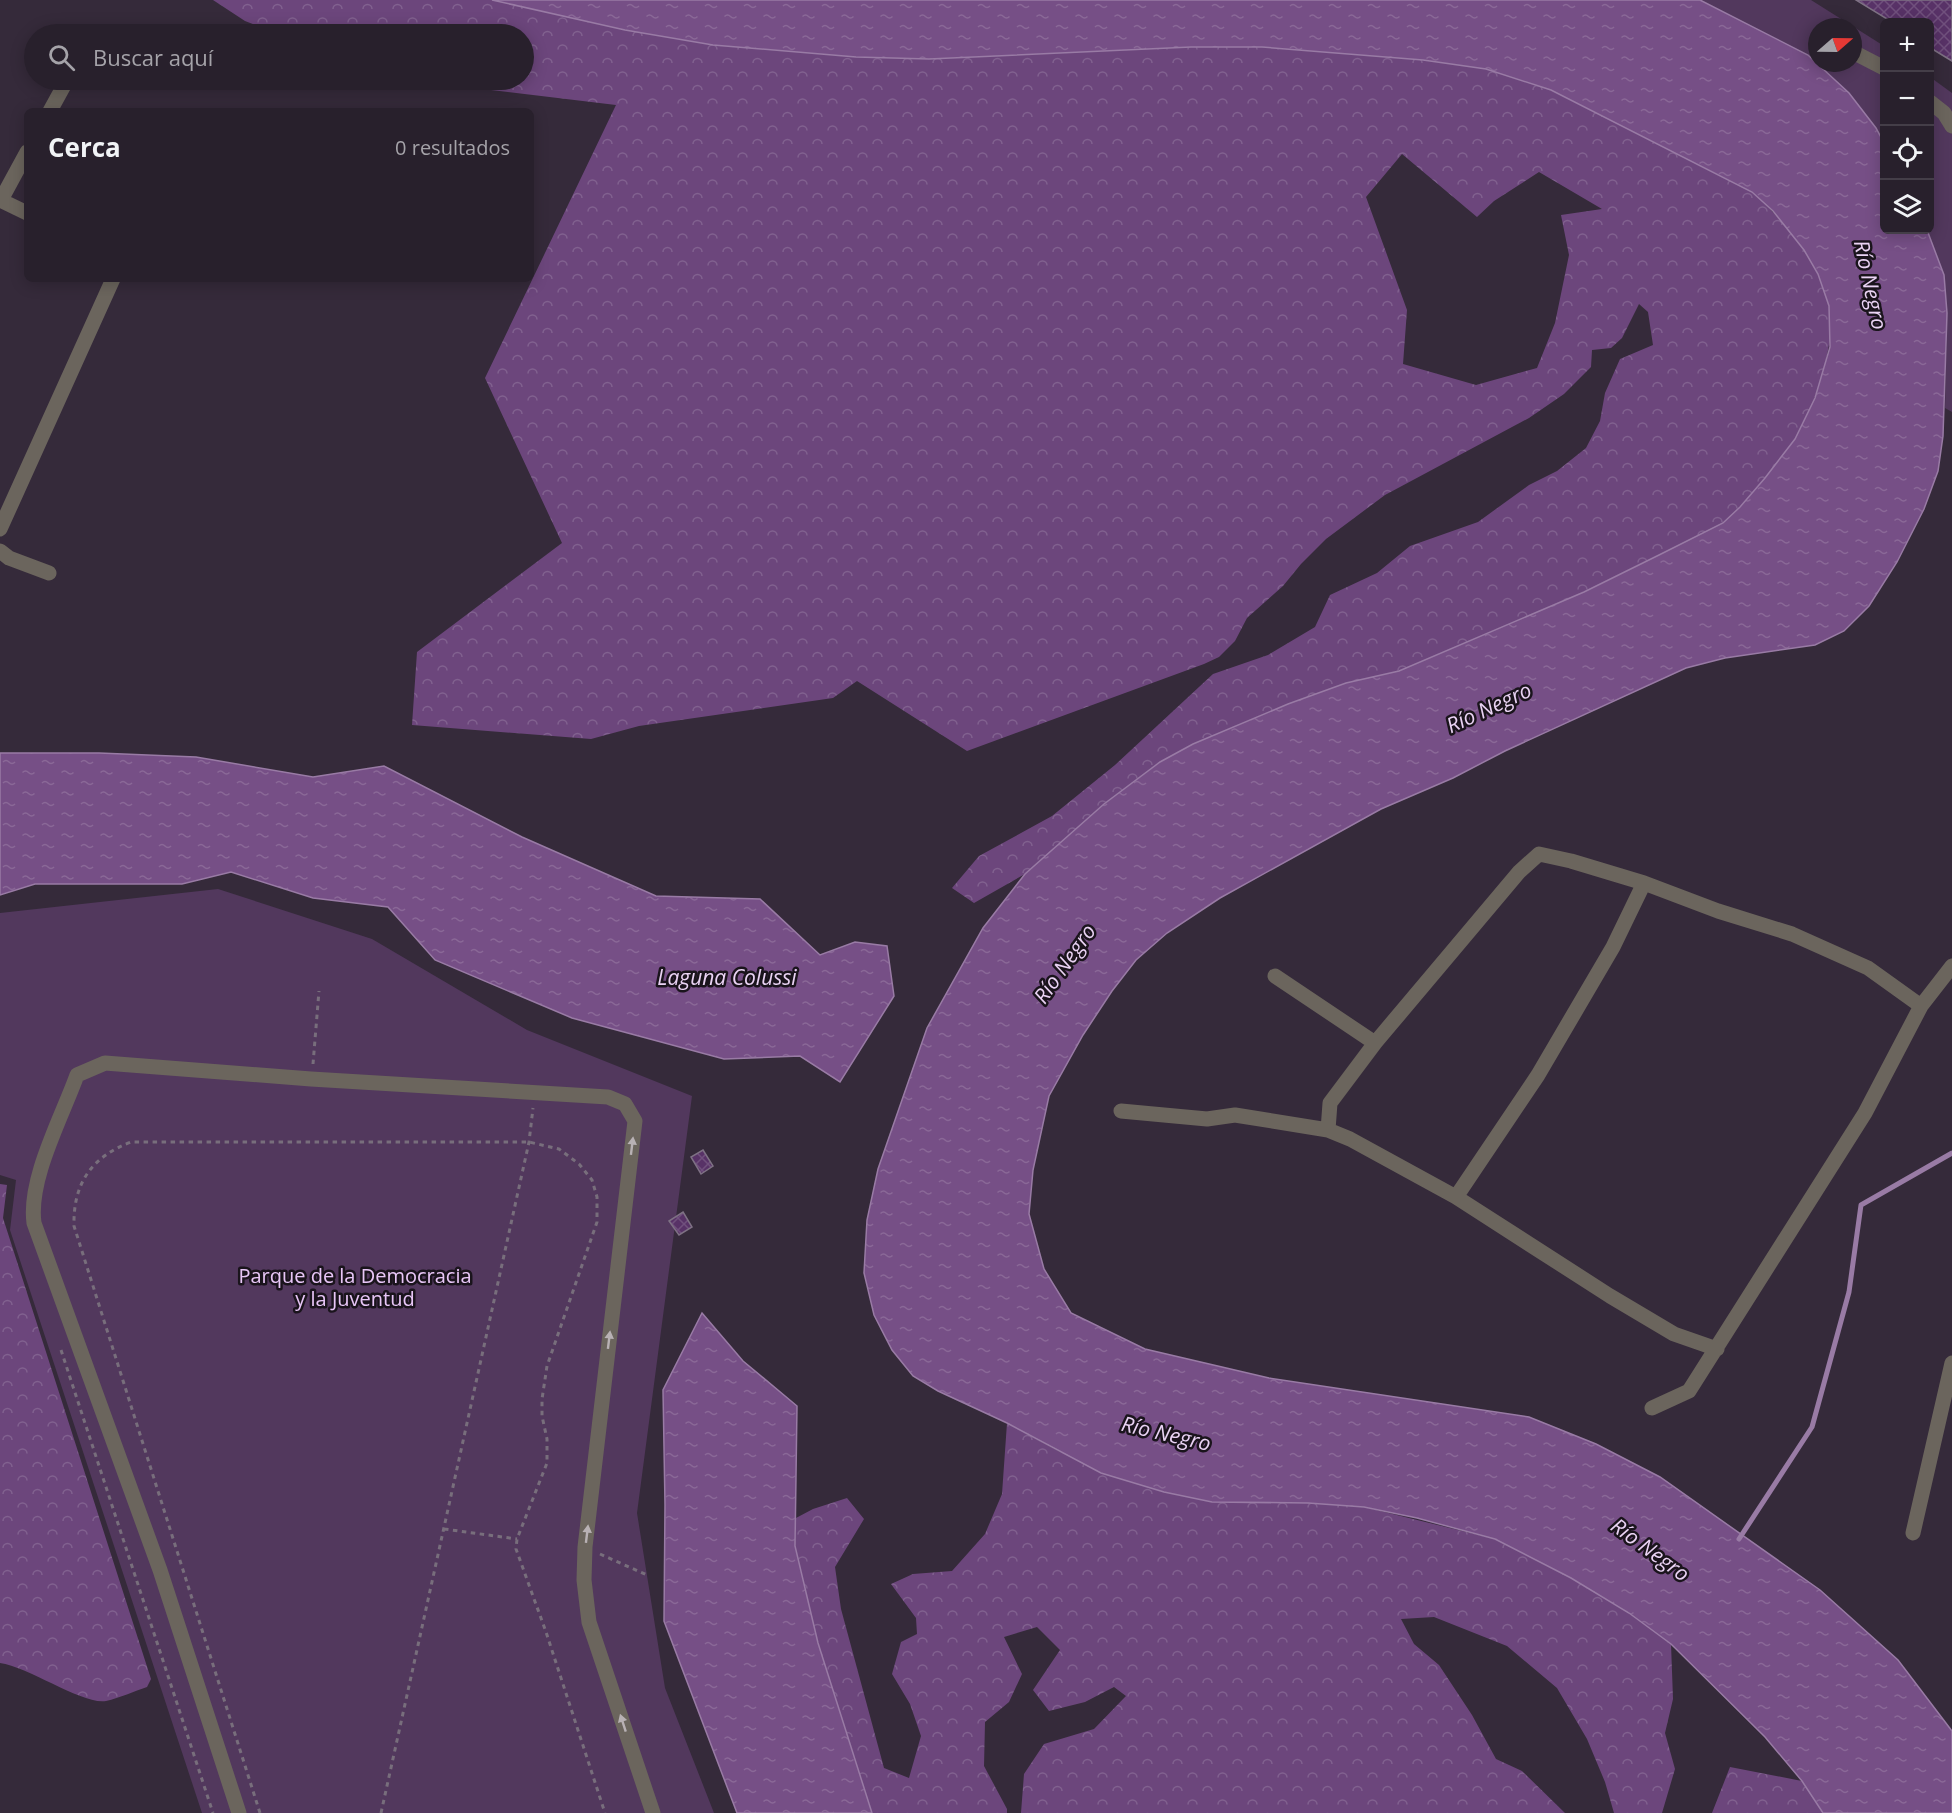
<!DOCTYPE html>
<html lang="es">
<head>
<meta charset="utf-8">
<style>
  :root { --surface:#28202c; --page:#342d38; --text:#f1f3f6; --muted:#a5a3a9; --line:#443e48 }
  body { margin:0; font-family:"Open Sans",sans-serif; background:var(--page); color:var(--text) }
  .controls { position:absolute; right:18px; top:18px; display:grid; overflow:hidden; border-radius:9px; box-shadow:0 3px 15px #0003 }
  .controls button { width:54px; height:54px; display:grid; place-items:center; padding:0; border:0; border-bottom:2px solid var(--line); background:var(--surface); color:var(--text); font:30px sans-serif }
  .compass { position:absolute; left:1808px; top:18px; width:54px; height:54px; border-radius:50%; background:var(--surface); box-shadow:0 3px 15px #0003; rotate:70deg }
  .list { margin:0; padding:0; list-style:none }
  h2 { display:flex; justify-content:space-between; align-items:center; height:78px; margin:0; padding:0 24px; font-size:26px }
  h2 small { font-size:20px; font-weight:400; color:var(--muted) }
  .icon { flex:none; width:33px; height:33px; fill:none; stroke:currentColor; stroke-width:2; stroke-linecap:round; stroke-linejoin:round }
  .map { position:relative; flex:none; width:1952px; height:1813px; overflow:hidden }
  .search { position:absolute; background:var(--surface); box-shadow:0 3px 15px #0003; left:24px; top:24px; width:510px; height:66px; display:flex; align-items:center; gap:15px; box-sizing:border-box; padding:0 21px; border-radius:33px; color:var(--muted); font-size:22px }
  .panel { position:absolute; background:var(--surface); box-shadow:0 3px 15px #0003; left:24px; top:108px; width:510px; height:174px; border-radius:9px }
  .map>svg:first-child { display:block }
  .forest { fill:url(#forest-crowns); fill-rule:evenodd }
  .green { fill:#52385d; fill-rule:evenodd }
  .water { fill:url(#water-ripples); stroke:#997ba5; stroke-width:1.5 }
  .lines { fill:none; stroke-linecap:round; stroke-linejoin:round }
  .stream { stroke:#997ba5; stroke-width:5 }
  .building { fill:url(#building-cross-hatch); stroke:#7e7184; stroke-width:1.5 }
  .path { stroke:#786e7c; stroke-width:3; stroke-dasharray:4.5 4.5; stroke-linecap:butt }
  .minor { stroke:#6b655d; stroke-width:15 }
  .oneway { fill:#b8b1b4 }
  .labels { text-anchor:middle; stroke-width:5; stroke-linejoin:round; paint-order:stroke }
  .park-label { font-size:20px; fill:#e8c6f7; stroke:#1a141c }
  .water-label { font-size:21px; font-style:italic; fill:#ead3f4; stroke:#1a141c }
</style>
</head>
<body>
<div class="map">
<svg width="1952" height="1813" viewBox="0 0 1952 1813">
  <defs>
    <pattern id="forest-crowns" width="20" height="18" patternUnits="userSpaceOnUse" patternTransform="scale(1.5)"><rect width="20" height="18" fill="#6c467c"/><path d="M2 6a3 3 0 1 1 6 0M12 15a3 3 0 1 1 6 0" fill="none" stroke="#81618f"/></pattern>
    <pattern id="water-ripples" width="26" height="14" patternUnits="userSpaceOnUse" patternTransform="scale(1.5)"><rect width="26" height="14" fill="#764f86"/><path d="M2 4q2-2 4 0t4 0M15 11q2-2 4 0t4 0" fill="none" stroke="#8a6897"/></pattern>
    <pattern id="building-cross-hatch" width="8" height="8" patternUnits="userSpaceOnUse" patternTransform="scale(1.5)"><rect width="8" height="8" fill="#583267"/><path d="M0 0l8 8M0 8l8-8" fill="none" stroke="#70507d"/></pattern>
  </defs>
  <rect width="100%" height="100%" fill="#352a3a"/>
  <path class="forest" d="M213 0H492L625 30 713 45 856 57 929 59 1191 47H1262L1423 60 1487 69 1551 90 1752 192C1785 222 1819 260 1829 304 1834 324 1829 348 1824 368 1817 392 1809 418 1795 440 1776 470 1749 499 1723 523L1584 592 1399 671 1346 683 1288 704 1193 744 1160 762 1104 804 1025 874 974 903 952 888 979 856 1052 816 1115 765 1213 674 1268 655 1315 627 1330 595 1377 573 1410 546 1478 522 1529 485 1557 471 1586 448 1600 421 1605 393 1620 359 1653 345 1648 312 1639 304 1622 338 1611 348 1592 350 1591 367 1564 394 1529 418 1385 495 1326 539 1301 564 1283 586 1247 618 1235 641 1219 657 1204 664 967 751 857 681 833 698 639 726 591 739 412 725 417 652 562 543 485 378 616 105 441 84 425 80H524V34H278L245 21ZM1402 154 1477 217 1494 201 1539 172 1602 209 1561 215 1569 255 1555 323 1537 368 1476 385 1403 364 1407 310 1366 197Z
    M0 1184 7 1185 3 1218 151 1679 147 1687C134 1691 120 1698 106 1701 83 1705 29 1667 0 1663Z
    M1007 1423 1060 1452 1308 1503 1364 1507 1495 1539 1571 1578 1629 1613 1671 1644 1673 1699 1665 1733 1675 1769 1662 1813H1614L1605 1782 1587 1739 1557 1688 1507 1646 1434 1617 1401 1619 1414 1644 1439 1665 1472 1715 1496 1759 1522 1771 1565 1813H1021L1024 1774 1044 1744 1094 1729 1126 1696 1114 1687 1085 1702 1049 1711 1033 1690 1060 1650 1037 1627 1004 1637 1022 1674 1009 1702 985 1722 984 1766 1007 1809V1813H872L818 1643 795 1546 796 1518 813 1509 847 1498 864 1519 835 1567 841 1609 884 1768 909 1778 921 1736 910 1704 892 1674 901 1642 917 1634 916 1618 891 1584 913 1574 952 1571 985 1534 1002 1494Z
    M1730 1767 1802 1781 1823 1813H1712Z"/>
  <path class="green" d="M1700 0H1811L1884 46V143L1876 128 1808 55ZM1817 27H1853V63H1817Z
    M1930 77 1952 93V412L1945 408 1947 313 1944 275 1927 230H1930Z
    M218 889 372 939 527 1030 692 1096 637 1513 665 1688 714 1813H202L10 1230 16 1180 0 1175V913Z"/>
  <path class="water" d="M492 0H1700L1808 55 1849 93 1876 128 1884 143V230H1927L1944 275 1947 313 1943 436 1938 471 1924 509 1897 562 1869 606 1844 631 1815 645 1725 658 1686 668 1505 751 1453 778 1381 809 1220 898 1167 933 1136 960 1112 991 1083 1035 1049 1096 1033 1170 1029 1214 1044 1269 1071 1313 1145 1349 1269 1378 1529 1417 1596 1444 1660 1477 1820 1590 1898 1660 1952 1731V1813H1823L1802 1781 1765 1737 1671 1644 1629 1613 1571 1578 1495 1539 1417 1518 1364 1507 1308 1503 1212 1502 1164 1492 1101 1473 1007 1423 938 1391 913 1376 892 1350 874 1315 864 1273 867 1220 878 1169 927 1028 983 928 1025 874 1104 804 1160 762 1193 744 1288 704 1346 683 1399 671 1584 592 1659 555 1723 523 1740 507 1765 478 1795 439 1815 398 1830 347 1829 306 1818 274 1804 250 1773 211 1752 192 1551 90 1486 69 1423 60 1262 47H1191L929 59 856 57 713 45 625 30Z
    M0 753H99L196 757 313 777 384 766 522 837 656 896 760 899 820 955 855 942 887 946 894 996 840 1082 800 1056 724 1059 572 1018 435 960 388 907 313 898 231 872 182 884H35L0 895Z
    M702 1313 743 1361 797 1406 795 1546 818 1643 872 1813H737L664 1621 665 1505 663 1390Z"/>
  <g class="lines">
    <path class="stream" d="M1739 1539 1812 1427 1849 1292 1861 1205 1952 1153"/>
  </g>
  <path class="building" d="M1856 0H1952V61L1929 47V22H1892Z
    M703 1150 713 1166 701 1174 691 1157Z
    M683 1212 692 1227 679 1235 669 1221Z"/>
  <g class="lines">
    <path class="path" d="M313 1064 319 991
      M61 1350 213 1813
      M444 1529 517 1539
      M600 1554 647 1575
      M260 1813 74 1226C73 1184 91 1157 131 1142H529L559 1149 579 1164 592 1180 597 1197V1222L547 1366 542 1399V1416L547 1439V1463L517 1539 516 1549 546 1632 605 1813
      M381 1813 529 1142 533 1108"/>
    <path class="minor" d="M1853 52 1884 68
      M1930 102 1944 113 1952 126
      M50 111 67 80
      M0 200 27 213
      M1 200 27 152
      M0 529 113 279
      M0 551 9 558 49 573
      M1275 976 1375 1043
      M1121 1111 1207 1119 1235 1115 1328 1130 1350 1139 1456 1197 1610 1296 1674 1334 1717 1349
      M1328 1130 1330 1103 1375 1043 1519 872 1539 854 1571 861 1644 883 1718 911 1792 934 1868 968 1921 1006
      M1456 1197 1538 1075 1613 947 1644 883
      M1652 1408 1689 1391 1865 1113 1921 1006 1952 966
      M1913 1533 1952 1363
      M239 1813 160 1570 34 1223C28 1179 62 1117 77 1075L105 1063 311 1079 608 1097 625 1104 635 1121 585 1547 584 1580 589 1622 653 1813"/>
  </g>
  <defs><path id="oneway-solid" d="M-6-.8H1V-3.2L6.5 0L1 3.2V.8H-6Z" transform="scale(1.5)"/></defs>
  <g class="oneway">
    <use href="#oneway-solid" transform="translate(632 1146) rotate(-83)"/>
    <use href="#oneway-solid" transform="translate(609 1340) rotate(-83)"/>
    <use href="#oneway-solid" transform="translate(587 1534) rotate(-83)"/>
    <use href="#oneway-solid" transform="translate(623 1723) rotate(-108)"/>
  </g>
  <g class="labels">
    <g class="park-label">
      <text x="355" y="1283">Parque de la Democracia<tspan x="355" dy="23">y la Juventud</tspan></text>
    </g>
    <g class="water-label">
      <text transform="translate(1870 285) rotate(78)" y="7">Río Negro</text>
      <text transform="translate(1489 708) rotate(-25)" y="7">Río Negro</text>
      <text transform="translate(1065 964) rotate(-55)" y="7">Río Negro</text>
      <text x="727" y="985">Laguna Colussi</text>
      <text transform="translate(1166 1434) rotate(13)" y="7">Río Negro</text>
      <text transform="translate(1650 1550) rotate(36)" y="7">Río Negro</text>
    </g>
  </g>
</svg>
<div class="controls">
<button>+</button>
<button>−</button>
<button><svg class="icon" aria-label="locate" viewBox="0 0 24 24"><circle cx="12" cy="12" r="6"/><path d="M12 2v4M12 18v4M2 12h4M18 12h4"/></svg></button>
<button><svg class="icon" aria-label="layers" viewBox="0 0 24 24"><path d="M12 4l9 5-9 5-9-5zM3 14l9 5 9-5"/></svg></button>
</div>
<svg class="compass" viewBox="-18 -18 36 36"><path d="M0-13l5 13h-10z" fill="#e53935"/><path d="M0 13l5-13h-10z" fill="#a5a3a9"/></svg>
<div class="search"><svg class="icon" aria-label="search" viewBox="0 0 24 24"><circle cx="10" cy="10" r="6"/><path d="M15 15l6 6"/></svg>Buscar aquí</div>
<section class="panel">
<h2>Cerca<small>0 resultados</small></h2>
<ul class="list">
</ul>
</section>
</div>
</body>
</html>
